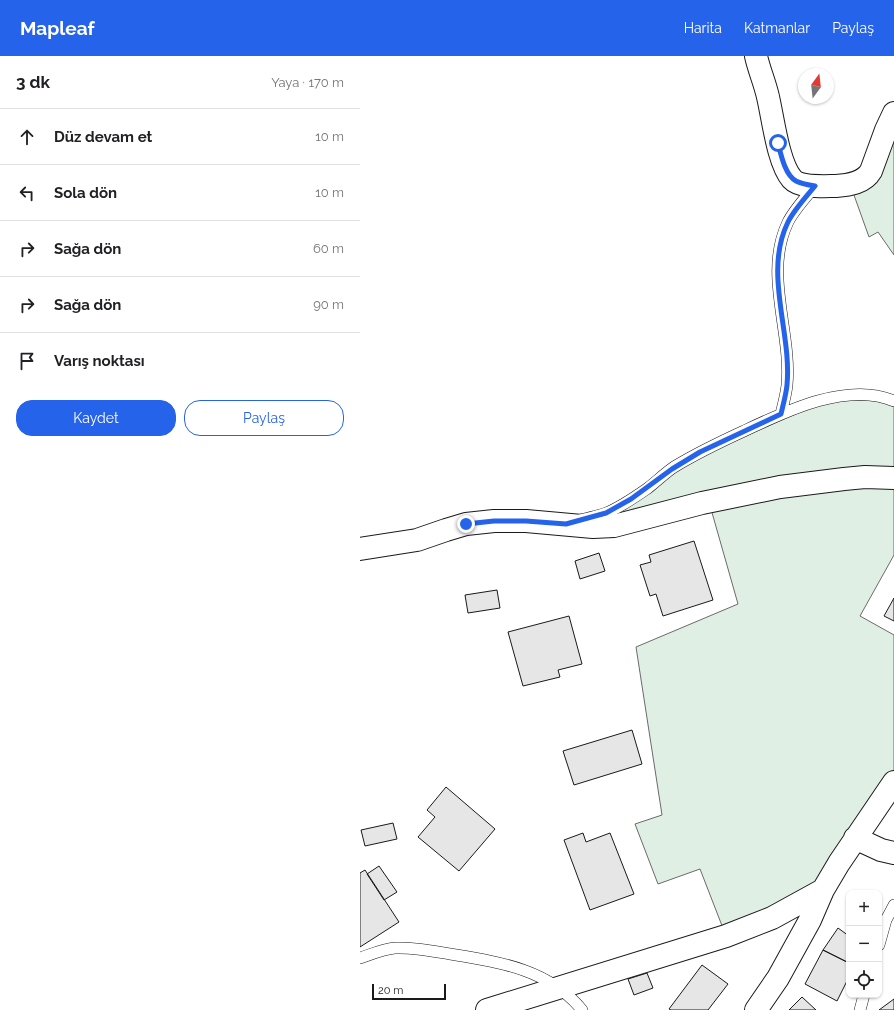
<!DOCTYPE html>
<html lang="tr">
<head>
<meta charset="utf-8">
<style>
  :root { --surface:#fff; --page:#f2f2f2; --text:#202124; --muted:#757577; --line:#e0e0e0; --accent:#2563eb }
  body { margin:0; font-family:Raleway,sans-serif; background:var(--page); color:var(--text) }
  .controls { position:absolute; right:12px; bottom:12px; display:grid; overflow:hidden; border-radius:8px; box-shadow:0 1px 3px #0004 }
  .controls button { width:36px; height:36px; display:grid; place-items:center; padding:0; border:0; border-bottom:1px solid var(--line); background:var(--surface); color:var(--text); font:20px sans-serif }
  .compass { position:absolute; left:438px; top:12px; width:36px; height:36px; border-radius:50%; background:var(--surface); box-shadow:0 1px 3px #0004; rotate:15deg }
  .scale { position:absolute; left:12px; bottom:10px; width:74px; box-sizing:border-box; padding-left:4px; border:2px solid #1a1a1a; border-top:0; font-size:11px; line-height:14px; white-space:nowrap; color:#1a1a1a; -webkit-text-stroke:3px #fff; paint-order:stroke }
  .stop { position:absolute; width:12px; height:12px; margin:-9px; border:3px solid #2563eb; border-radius:50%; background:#fff }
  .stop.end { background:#2563eb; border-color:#fff; box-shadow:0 1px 4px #0008 }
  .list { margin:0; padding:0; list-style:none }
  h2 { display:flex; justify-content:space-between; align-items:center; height:52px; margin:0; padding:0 16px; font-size:17px }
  h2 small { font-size:13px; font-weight:400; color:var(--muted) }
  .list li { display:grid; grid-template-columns:26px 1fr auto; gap:12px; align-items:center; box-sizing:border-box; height:56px; padding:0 16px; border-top:1px solid var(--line) }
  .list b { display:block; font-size:15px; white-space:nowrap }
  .list em { font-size:13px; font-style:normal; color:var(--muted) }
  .actions { display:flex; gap:8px; padding:12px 16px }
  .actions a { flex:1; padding:9px 0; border:1px solid var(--accent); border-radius:16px; text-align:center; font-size:14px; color:var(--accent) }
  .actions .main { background:var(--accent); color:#fff }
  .icon { flex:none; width:22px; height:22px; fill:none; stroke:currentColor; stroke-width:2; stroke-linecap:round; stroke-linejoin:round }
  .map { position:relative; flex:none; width:534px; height:954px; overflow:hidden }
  header { display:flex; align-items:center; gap:24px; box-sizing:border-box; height:56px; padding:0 20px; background:var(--accent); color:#fff }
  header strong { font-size:19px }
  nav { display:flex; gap:22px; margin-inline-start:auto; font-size:14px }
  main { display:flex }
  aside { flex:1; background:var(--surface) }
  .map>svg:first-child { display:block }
  .green { fill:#e0efe3; stroke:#6a6a6a }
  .building { fill:#e6e6e6; stroke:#1a1a1a }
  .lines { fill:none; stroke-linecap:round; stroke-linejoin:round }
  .service-casing { stroke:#1a1a1a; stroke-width:12 }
  .minor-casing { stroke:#1a1a1a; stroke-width:24 }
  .service { stroke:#fff; stroke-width:11 }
  .minor { stroke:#fff; stroke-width:22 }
  .route { stroke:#2563eb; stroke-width:5 }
</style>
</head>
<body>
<header>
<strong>Mapleaf</strong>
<nav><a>Harita</a><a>Katmanlar</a><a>Paylaş</a></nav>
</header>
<main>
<aside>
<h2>3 dk<small>Yaya · 170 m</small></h2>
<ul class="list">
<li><svg class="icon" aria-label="ahead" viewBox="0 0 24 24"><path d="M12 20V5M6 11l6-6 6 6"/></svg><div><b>Düz devam et</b></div><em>10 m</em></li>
<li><svg class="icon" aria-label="left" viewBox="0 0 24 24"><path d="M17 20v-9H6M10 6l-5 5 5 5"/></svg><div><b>Sola dön</b></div><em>10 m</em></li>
<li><svg class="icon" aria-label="right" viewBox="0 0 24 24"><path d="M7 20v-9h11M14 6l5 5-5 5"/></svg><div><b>Sağa dön</b></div><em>60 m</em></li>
<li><svg class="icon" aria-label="right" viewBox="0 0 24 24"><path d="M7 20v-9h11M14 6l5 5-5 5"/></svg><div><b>Sağa dön</b></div><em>90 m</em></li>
<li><svg class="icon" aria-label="arrive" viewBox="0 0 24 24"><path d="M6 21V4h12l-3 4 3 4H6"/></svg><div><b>Varış noktası</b></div></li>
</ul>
<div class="actions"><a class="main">Kaydet</a><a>Paylaş</a></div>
</aside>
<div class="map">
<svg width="534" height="954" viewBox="0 0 534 954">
  <rect width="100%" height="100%" fill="#fff"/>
  <path class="green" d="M534 57V199L518 176 509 181 490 128 500 126Z
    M469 343 534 345V499L500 560 534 579V726L463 834 366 880 340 813 298 828 275 768 302 759 276 591 378 548 349 446 286 462 246 457 312 413Z"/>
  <path class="building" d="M334 485 353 544 303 560 296 538 290 540 280 509 291 506 289 499Z
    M239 497 245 515 220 523 215 505Z
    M137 534 140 552 108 557 105 539Z
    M534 542V565L524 560Z
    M209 560 222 608 198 614 200 621 163 630 148 576Z
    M272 674 282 708 214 729 203 695Z
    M86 731 135 773 99 815 58 781 75 761 67 754Z
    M33 767 37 783 5 790 1 774Z
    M223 777 226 786 250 777 274 838 230 854 204 784Z
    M19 810 37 836 24 844 7 818Z
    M5 814 39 866 0 891V817Z
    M478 872 489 880V907L463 894Z
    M463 894 489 907V921L477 945 445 928Z
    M342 909 368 928 348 954H311L309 953Z
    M287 917 293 932 274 939 268 923Z
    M442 941 456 954H429Z
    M534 943V954H519Z"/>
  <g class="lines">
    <defs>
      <path id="service" d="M421 358C423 349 426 339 427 329 432 275 403 218 428 166 434 154 446 141 455 130
        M220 464C228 462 238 460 246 457 261 451 275 441 288 432 297 425 305 417 314 411 337 397 360 386 384 375 426 355 488 325 534 345
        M519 889 526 864 534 849
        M0 902C12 898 23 893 35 892 53 891 73 895 90 898 139 906 189 913 222 954
        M500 954 504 939"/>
      <path id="minor" d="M396 0C399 14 405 27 408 41 413 62 418 107 432 123 440 132 465 130 476 130 489 129 504 127 511 115L526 74 534 57
        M0 493 57 484 86 474 106 468 134 465H166L233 471 254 470 342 447 420 431 484 423 505 421 534 422
        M495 782 521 794 534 797
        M127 954 366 880 412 862 463 834
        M396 954 418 922 450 864 463 834 479 807 534 726"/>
    </defs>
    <use href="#service" class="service-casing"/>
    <use href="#minor" class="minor-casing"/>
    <use href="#service" class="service"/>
    <use href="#minor" class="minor"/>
  </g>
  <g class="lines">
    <path class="route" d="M106 468 134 465H166L206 468 246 457 271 443 312 413 340 396 421 358C423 349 426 339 427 329 432 276 403 217 428 166 434 154 446 141 455 130 449 129 442 128 436 125 425 119 421 99 418 87"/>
  </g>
</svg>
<div class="controls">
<button>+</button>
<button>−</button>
<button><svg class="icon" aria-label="locate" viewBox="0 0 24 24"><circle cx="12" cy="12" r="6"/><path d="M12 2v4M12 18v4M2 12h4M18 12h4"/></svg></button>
</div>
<svg class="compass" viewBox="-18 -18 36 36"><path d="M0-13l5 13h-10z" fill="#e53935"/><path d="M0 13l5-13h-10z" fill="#757577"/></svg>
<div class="scale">20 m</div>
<div class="stop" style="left:418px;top:87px"></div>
<div class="stop end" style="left:106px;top:468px"></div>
</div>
</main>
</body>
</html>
